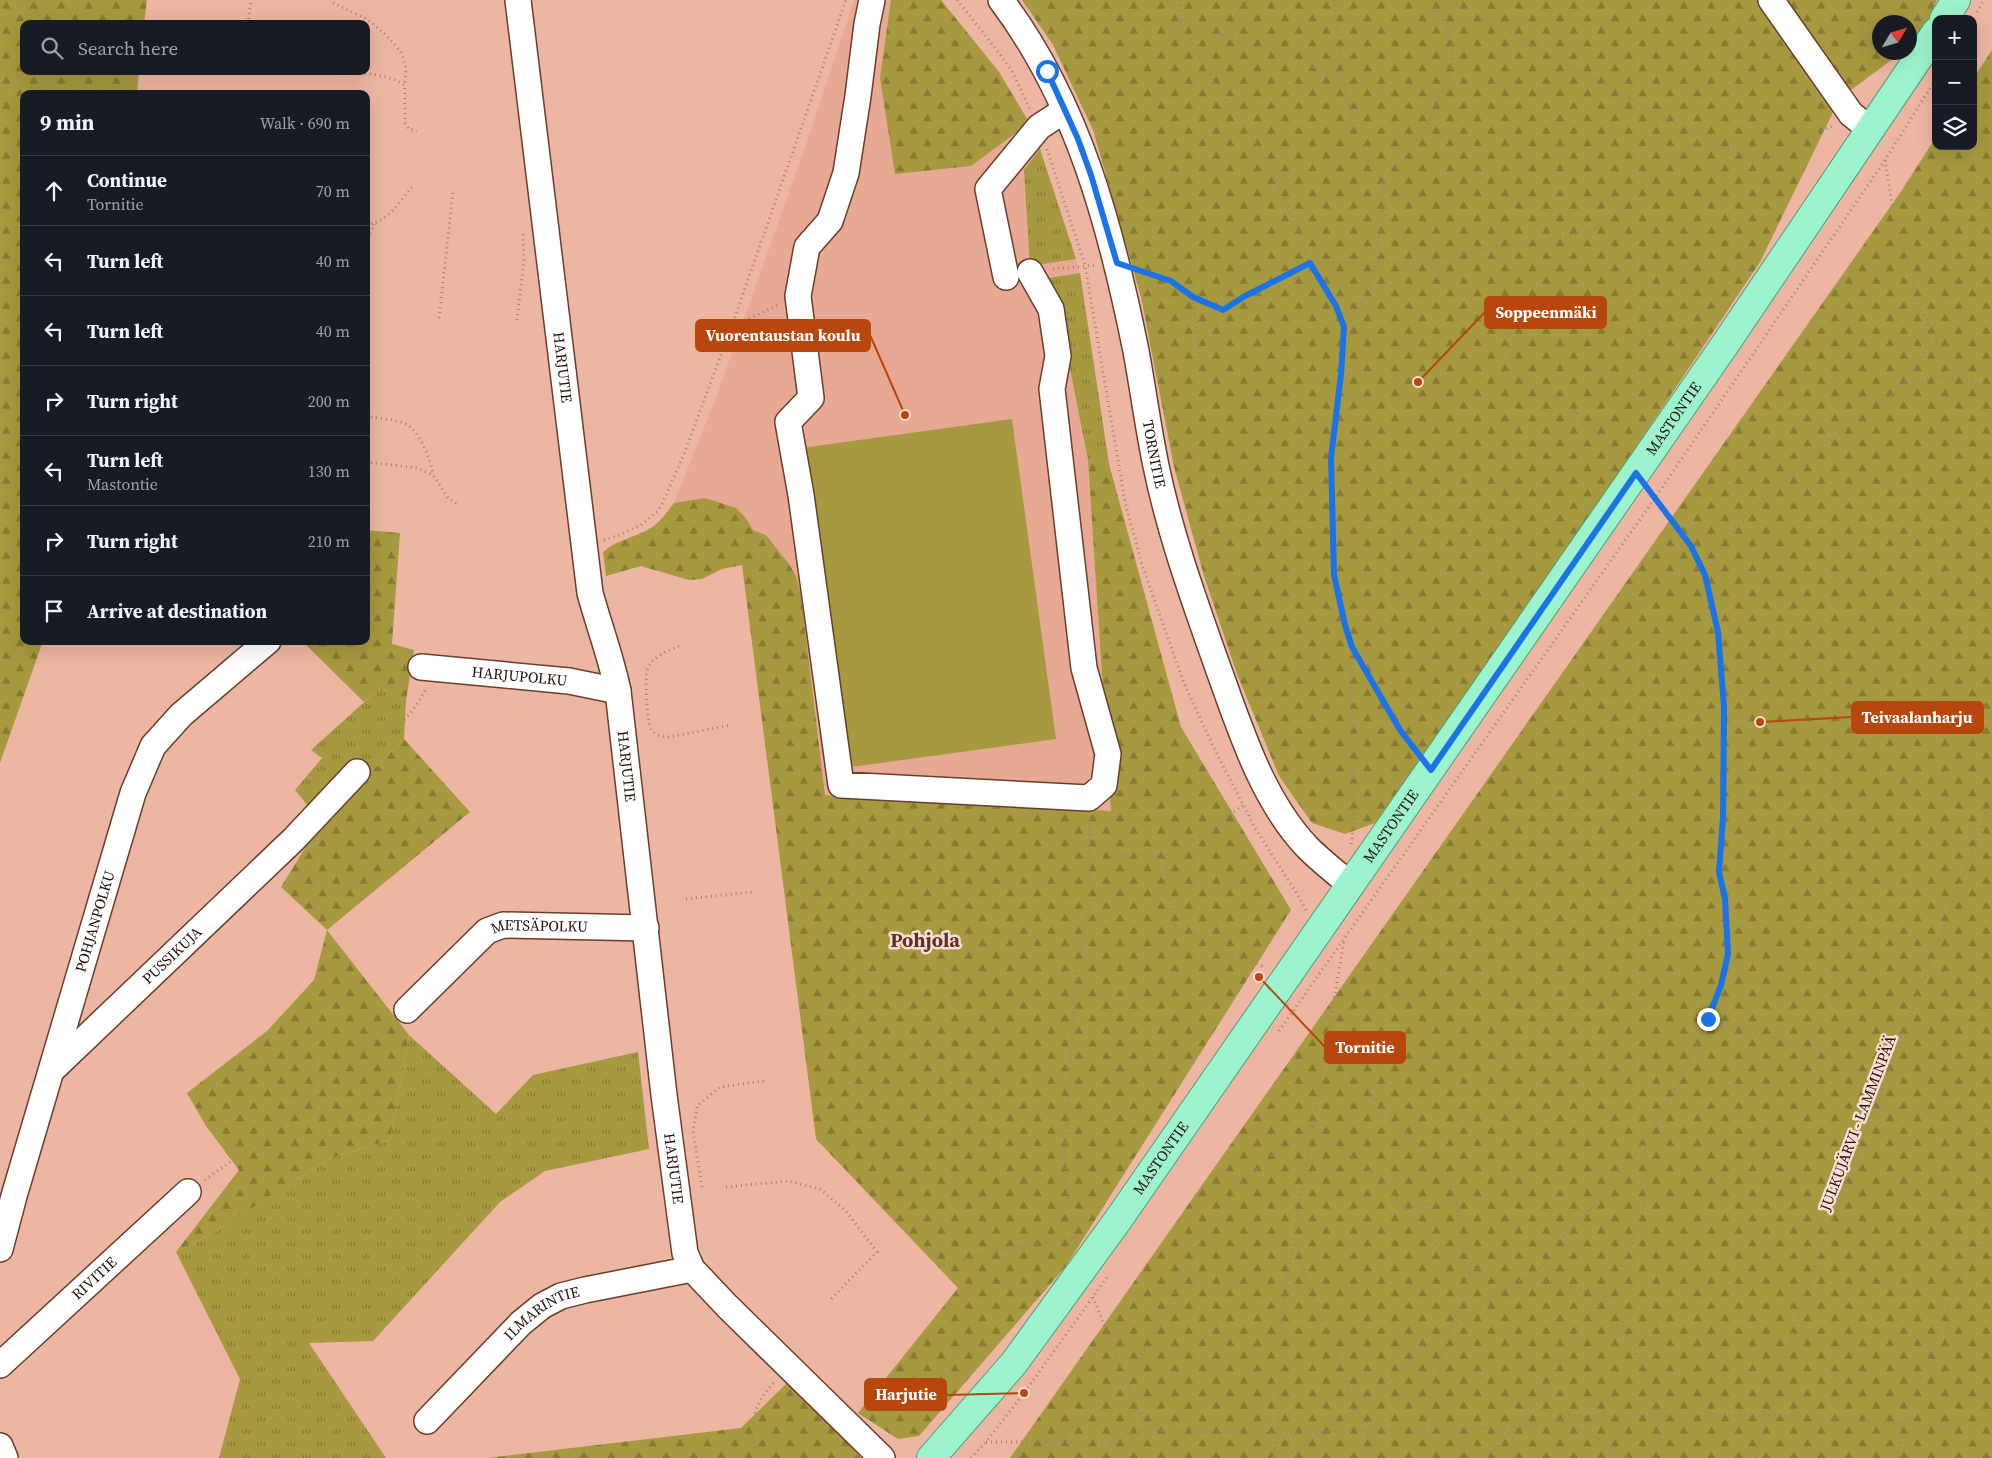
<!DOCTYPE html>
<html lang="en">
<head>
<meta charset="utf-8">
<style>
  :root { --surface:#171b24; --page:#242831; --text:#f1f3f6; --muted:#9ea1a6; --line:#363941 }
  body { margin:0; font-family:"Source Serif 4",serif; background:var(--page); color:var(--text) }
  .controls { position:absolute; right:15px; top:15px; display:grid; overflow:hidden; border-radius:10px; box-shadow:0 5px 20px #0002 }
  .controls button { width:45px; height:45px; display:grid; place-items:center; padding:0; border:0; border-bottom:1px solid var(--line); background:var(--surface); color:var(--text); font:25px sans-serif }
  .compass { position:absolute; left:1872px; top:15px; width:45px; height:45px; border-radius:50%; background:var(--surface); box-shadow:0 5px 20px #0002; rotate:52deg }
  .stop { position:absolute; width:15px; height:15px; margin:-11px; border:4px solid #1a73e8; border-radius:50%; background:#fff }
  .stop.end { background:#1a73e8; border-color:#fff; box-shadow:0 1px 5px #0008 }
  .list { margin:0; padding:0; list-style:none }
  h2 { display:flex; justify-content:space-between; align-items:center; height:65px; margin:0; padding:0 20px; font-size:21px }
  h2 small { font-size:16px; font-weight:400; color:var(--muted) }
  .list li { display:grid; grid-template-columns:32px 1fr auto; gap:15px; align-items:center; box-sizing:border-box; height:70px; padding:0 20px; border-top:1px solid var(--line) }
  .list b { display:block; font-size:19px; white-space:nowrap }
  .list p { margin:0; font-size:16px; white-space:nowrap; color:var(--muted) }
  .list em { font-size:16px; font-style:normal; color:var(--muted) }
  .icon { flex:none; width:28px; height:28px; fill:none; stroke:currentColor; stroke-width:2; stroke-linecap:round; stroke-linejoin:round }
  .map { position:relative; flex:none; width:1992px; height:1458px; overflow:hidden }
  .search { position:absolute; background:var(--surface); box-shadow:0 5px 20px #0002; left:20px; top:20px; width:350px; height:55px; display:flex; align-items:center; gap:12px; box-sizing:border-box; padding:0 18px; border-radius:10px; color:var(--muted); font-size:19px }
  .panel { position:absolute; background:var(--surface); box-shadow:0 5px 20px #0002; left:20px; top:90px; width:350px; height:555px; border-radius:10px }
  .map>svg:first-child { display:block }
  .built { fill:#e7a993 }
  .grass { fill:url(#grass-tufts) }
  .forest { fill:url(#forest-firs) }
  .pitch { fill:#a6993f }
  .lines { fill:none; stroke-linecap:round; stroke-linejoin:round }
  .minor-casing { stroke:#6a3d2c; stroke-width:28 }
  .major-casing { stroke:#489f73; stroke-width:30 }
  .path { stroke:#aa7f6f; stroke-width:3; stroke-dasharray:1 4; stroke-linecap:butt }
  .minor { stroke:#fff; stroke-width:25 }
  .major { stroke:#9df3cd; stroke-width:28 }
  .route { stroke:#1a73e8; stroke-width:6 }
  .labels { text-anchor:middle; stroke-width:5; stroke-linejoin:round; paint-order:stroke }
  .street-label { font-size:15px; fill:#24110a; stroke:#faded4 }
  .district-label { font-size:20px; font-weight:bold; fill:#5e3222; stroke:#faded4 }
  .leader { fill:none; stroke:#b7470c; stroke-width:2 }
  .callout-dot { fill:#b7470c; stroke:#faded4; stroke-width:2 }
  .callout { fill:#b7470c; stroke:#b7470c; stroke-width:2 }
  .callout-label { font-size:16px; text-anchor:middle; font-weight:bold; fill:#fff }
</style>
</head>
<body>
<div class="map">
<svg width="1992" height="1458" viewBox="0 0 1992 1458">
  <defs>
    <pattern id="grass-tufts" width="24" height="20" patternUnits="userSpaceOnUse" patternTransform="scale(1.25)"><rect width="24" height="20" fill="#a6993f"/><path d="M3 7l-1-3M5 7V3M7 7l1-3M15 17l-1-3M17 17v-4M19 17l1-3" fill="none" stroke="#877b33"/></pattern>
    <pattern id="forest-firs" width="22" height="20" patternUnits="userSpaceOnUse" patternTransform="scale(1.25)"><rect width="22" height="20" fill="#a6993f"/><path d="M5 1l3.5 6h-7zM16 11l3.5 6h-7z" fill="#877b33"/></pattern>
  </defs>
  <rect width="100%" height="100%" fill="#edb6a2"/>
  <path class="built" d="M854 0H941L999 72 1027 119 1040 149 1080 273 1109 464 1088 460 1112 811 825 795 801 596 766 535 753 530 746 518 674 503 716 398 810 133Z"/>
  <path class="grass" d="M1040 149 1076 259 1030 266 1024 170Z
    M1080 273 1109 464 1088 460 1055 292 1048 278Z
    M381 687 406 701 404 739 321 822 295 790 322 758 311 750Z
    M409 1035 496 1114 533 1075 638 1052 649 1149 545 1171 500 1202 373 1341 309 1343 386 1458H219L240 1379 176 1252 215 1232 328 1159 390 1140Z"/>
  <path class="forest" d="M0 0H147L144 24H24V71H139L137 94H24V641H43L0 763Z
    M891 0H941L999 72 1027 119 1017 132 971 166 895 174 880 78Z
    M1022 0H1937L1919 39 1910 46V22H1880V52L1901 53 1840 98 1760 262 1544 584 1375 823 1345 834 1312 823 1279 776 1237 674 1204 576 1174 467 1141 297 1093 130 1053 45Z
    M1992 50V1458H1010L1902 190 1936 137V146H1973V79Z
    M1088 460 1109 464 1181 727 1291 910 1066 1266 919 1436 898 1439 858 1413 958 1288 816 1139 742 565 722 569 702 579 689 580 641 566 606 576 603 552C616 540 634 538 649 529 660 523 667 512 674 503L705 498 736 508 746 518 753 530 766 535 789 564 796 576 801 596 825 795 1111 811Z
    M366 530 400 533 392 644 414 650 406 701 381 687 364 702 302 641H366Z
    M404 739 470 812 327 930 409 1035 390 1140 328 1159 215 1232 176 1252 239 1170 206 1126 187 1093 267 1031 314 980 327 930 281 887 321 822Z
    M790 1380 861 1458H487L741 1428Z"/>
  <path class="pitch" d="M1012 419 1056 739 844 768 801 448Z"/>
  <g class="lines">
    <defs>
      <g id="minor">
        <path id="s1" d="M518 0 590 593C599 626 611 657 618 691L664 1095 685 1253 692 1269 727 1306 882 1458"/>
        <path d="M872 0 867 24 858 96 846 173 830 221 807 247 798 296 811 398 788 422 801 495 841 785 1089 798 1104 785 1108 754 1084 668 1052 389 1058 356 1051 309 1030 272"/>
        <path id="s2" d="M1001 0C1078 102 1111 227 1136 351 1143 389 1148 427 1156 466 1170 534 1194 600 1217 665 1240 728 1261 798 1307 847 1321 861 1336 873 1351 885"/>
        <path d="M1771 0 1851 114 1871 130"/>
        <path d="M1006 277 988 189 1039 127 1065 110"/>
        <path id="s3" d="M421 667 569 681 618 691"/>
        <path id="s4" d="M407 1010 487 931 503 925 646 928"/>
        <path id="s5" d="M52 1070 293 840 357 772"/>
        <path id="s6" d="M0 1249 14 1196 133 793 153 746 181 715 268 641"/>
        <path id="s7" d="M0 1365 188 1192"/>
        <path id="s8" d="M427 1421 521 1323 542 1306 561 1296 585 1290 692 1269"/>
        <path d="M0 1446 5 1458"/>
      </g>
      <g id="major">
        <path d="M1944 19 1956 0"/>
        <path id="s9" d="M931 1458 1014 1363 1118 1220 1726 343 1936 32"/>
      </g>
    </defs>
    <use href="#minor" class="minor-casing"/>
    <use href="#major" class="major-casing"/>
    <path class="path" d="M19 0 53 24
      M957 0 993 45 1012 71 1030 109
      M1168 0 1206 70 1256 145 1277 182 1297 227 1310 263 1336 306 1344 327 1341 374 1331 459 1334 575 1345 625 1352 647 1400 730 1417 752
      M1181 0 1180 19 1342 78
      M1334 0 1343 78 1352 119 1366 155 1383 184 1382 211 1376 264 1364 299 1344 326
      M1448 0 1702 137
      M333 3 367 19 386 35 401 52 406 68 405 85
      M1977 12 1984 0
      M248 24 251 0
      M1221 34 1248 0
      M325 71C352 73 381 71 405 85V123L409 129 417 131
      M1047 149 1085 265 1125 502 1143 568 1184 683 1212 744 1255 828 1296 892 1306 910
      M1885 160 1895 223 1920 304 1931 332 1947 360 1961 378
      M1383 184 1427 127 1436 104 1449 79 1453 51 1445 23 1431 0
      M1382 211 1425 262 1486 312 1508 334 1513 364 1523 380 1567 403 1621 457
      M366 224C386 225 400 201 412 187
      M366 243 374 224
      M1053 269 1097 265
      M1139 271 1171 281 1193 297 1223 310 1245 296 1310 263 1425 262 1491 248 1571 236 1597 227 1671 160 1703 138 1737 154 1771 156 1834 125
      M1193 297 1201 369
      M439 318 453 192
      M517 320 524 260 523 233
      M731 327 778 305
      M0 379 24 411
      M1902 386 1921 359 1931 333
      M371 417C381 419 396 419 406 424 420 432 431 459 433 475
      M366 462 417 468 433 475 448 498 457 504
      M604 540 619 535 641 525 658 511 663 502 684 454 731 328 846 0
      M1705 574 1725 541 1754 507 1863 412C1891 392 1924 374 1960 378 1970 380 1983 388 1992 393
      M331 641 401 661
      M679 646C668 651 653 656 648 668 644 676 647 721 651 729 655 735 661 736 668 737L732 725
      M371 757 413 710 427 688
      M1090 840 1124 856 1167 854 1205 834 1243 805
      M1351 844 1354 822 1352 726V648
      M1167 854V887L1174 927 1206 939 1222 952 1252 961 1266 968
      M686 899 752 892
      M1708 1019 1814 1049 1884 1084
      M1279 1031 1655 498 1885 160 1936 79
      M1326 1050 1400 1124 1425 1154 1452 1188 1457 1205 1461 1237 1471 1265 1461 1304 1449 1329 1423 1429
      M1314 1126 1374 1175 1406 1208 1431 1240 1455 1260 1471 1265 1491 1278 1513 1284 1530 1277 1541 1267 1556 1245 1605 1194 1644 1143 1680 1079 1708 1019 1721 985 1727 953 1725 899 1719 872 1723 817 1724 707 1718 632 1705 575 1691 546 1649 491
      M205 1180 295 1115 392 1024
      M702 1187 693 1131 697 1106 720 1087 765 1081
      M726 1187 788 1181 820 1189 846 1211 877 1252 829 1301
      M1406 1208 1425 1204 1457 1205
      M1075 1243 1066 1187 1065 1152 1076 973 1089 907 1090 819
      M1295 1245 1320 1317 1333 1346 1350 1393 1378 1458
      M939 1267 988 1252 1073 1237
      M1531 1278 1575 1287 1604 1299 1620 1318 1647 1375 1658 1416 1664 1458
      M1093 1297 1146 1430
      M1557 1420 1592 1435 1624 1454 1628 1458
      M1459 1428 1462 1458
      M986 1442H1114
      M756 1458C751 1422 750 1409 775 1381
      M971 1458 986 1442 1024 1393 1108 1276
      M1040 1458 1060 1441 1123 1377 1146 1348 1160 1324 1172 1297 1220 1206 1266 1160 1313 1126
      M1101 1458C1111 1439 1126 1434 1146 1430L1277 1434 1367 1430 1513 1428 1557 1420 1567 1416 1769 1415 1947 1426
      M1273 1458 1277 1434 1282 1309 1344 940
      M1283 1458 1324 1432 1356 1409 1415 1355 1512 1284
      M1488 1458 1540 1398 1580 1325 1604 1299 1634 1241 1648 1186 1644 1143
      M1512 1458 1513 1429
      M1755 1458 1804 1296 1992 799
      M1897 1458 1903 1423 1956 1287 1992 1226"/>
    <use href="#minor" class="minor"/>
    <use href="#major" class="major"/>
  </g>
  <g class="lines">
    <path class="route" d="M1047 71 1078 139 1091 175 1117 263 1171 281 1193 297 1223 310 1245 296 1310 263 1336 306 1344 327 1341 374 1331 458 1334 575 1345 625 1352 647 1400 730 1431 770 1636 473 1691 546 1705 575 1718 632 1724 707 1723 818 1719 872 1725 899 1728 954 1721 985 1708 1019"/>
  </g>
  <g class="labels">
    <g class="street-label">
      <text dy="5" stroke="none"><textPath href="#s1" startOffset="370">HARJUTIE</textPath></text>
      <text dy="5" stroke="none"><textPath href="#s9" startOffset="1278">MASTONTIE</textPath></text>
      <text dy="5" stroke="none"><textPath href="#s2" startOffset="484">TORNITIE</textPath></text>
      <text dy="5" stroke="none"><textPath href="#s3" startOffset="99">HARJUPOLKU</textPath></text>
      <text dy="5" stroke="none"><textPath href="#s1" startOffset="775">HARJUTIE</textPath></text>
      <text dy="5" stroke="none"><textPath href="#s9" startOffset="782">MASTONTIE</textPath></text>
      <text dy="5" stroke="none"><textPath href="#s6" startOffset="341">POHJANPOLKU</textPath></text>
      <text dy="5" stroke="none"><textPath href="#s4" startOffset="166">METSÄPOLKU</textPath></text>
      <text dy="5" stroke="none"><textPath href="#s5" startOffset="166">PUSSIKUJA</textPath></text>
      <text transform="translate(1858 1123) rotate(-69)" y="5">JULKUJÄRVI - LAMMINPÄÄ</text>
      <text dy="5" stroke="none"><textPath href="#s9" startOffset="378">MASTONTIE</textPath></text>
      <text dy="5" stroke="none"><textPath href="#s1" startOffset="1180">HARJUTIE</textPath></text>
      <text dy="5" stroke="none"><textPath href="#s7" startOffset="128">RIVITIE</textPath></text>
      <text dy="5" stroke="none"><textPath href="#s8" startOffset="159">ILMARINTIE</textPath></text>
    </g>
    <g class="district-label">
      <text x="925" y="947">Pohjola</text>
    </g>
  </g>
  <path class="leader" d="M1418 382L1485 312M905 415L870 335M1760 722L1852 717M1259 977L1325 1047M1024 1393L946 1395"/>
  <g class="callout-dot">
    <circle cx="1418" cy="382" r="5"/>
    <circle cx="905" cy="415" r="5"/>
    <circle cx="1760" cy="722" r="5"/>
    <circle cx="1259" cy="977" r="5"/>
    <circle cx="1024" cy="1393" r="5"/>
  </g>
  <g class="callout">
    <rect x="1485" y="297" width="121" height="31" rx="5"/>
    <rect x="696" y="320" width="174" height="31" rx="5"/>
    <rect x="1852" y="702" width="131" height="31" rx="5"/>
    <rect x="1325" y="1032" width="80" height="31" rx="5"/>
    <rect x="865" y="1379" width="81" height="31" rx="5"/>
  </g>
  <g class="callout-label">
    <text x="1546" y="318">Soppeenmäki</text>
    <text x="783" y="341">Vuorentaustan koulu</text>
    <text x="1917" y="723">Teivaalanharju</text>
    <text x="1365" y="1053">Tornitie</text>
    <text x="906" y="1400">Harjutie</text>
  </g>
</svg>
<div class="controls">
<button>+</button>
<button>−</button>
<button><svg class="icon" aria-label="layers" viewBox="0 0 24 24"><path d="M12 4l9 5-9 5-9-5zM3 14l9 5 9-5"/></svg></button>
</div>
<svg class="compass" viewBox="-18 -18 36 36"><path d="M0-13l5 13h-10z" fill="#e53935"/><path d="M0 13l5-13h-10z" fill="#9ea1a6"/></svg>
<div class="stop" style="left:1047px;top:71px"></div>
<div class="stop end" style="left:1708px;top:1019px"></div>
<div class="search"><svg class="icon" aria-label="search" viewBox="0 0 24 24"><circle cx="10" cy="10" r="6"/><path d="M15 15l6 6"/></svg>Search here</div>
<section class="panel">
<h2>9 min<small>Walk · 690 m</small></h2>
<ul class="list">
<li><svg class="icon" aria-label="ahead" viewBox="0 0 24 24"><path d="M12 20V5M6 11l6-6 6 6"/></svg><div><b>Continue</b><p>Tornitie</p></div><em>70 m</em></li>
<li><svg class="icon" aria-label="left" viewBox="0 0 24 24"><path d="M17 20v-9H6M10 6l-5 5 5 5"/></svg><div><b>Turn left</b></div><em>40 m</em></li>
<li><svg class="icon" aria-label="left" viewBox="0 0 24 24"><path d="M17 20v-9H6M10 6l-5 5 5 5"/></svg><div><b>Turn left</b></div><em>40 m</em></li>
<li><svg class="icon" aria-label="right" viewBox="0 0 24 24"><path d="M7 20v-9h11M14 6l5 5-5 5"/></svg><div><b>Turn right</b></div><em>200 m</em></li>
<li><svg class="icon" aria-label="left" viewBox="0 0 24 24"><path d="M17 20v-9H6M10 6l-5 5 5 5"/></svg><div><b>Turn left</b><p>Mastontie</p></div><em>130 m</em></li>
<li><svg class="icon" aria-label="right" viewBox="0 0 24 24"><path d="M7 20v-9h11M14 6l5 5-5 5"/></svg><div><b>Turn right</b></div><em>210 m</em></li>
<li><svg class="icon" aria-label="arrive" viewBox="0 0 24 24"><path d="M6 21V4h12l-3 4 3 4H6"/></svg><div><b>Arrive at destination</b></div></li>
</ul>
</section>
</div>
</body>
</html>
